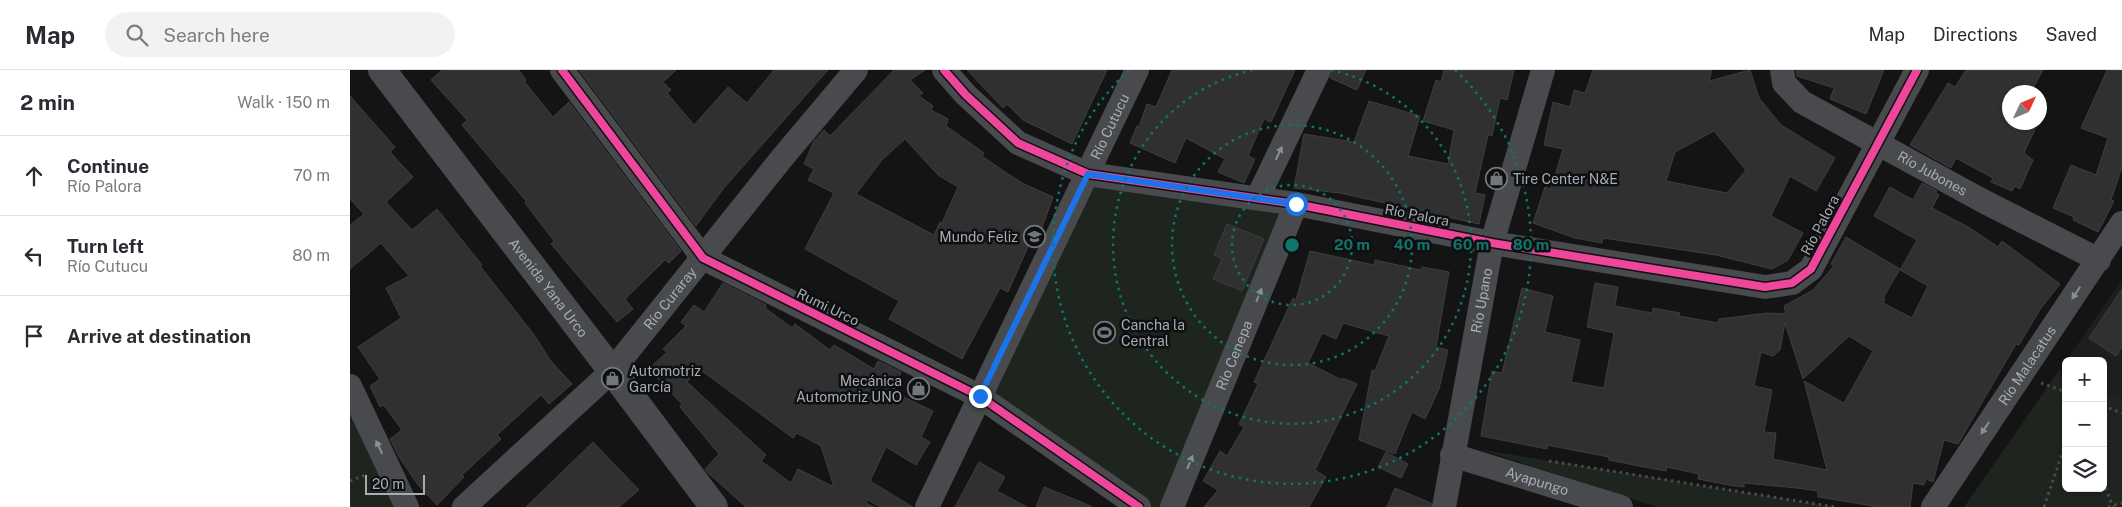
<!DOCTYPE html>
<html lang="en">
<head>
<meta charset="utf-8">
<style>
  :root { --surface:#fff; --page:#f2f2f3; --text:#2b2b33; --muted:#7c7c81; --line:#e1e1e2 }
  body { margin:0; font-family:"Public Sans",sans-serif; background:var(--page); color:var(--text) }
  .controls { position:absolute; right:15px; bottom:15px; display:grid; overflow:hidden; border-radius:8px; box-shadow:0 1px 4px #0004 }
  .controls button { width:45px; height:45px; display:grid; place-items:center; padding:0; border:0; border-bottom:1px solid var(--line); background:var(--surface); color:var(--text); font:25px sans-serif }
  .compass { position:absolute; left:1652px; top:15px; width:45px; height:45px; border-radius:50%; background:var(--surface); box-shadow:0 1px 4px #0004; rotate:46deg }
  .scale { position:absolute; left:15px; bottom:12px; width:60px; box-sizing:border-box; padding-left:5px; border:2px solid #a6acb4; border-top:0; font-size:14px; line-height:18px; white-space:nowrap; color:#a6acb4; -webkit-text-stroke:4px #0e0f10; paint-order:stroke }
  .stop { position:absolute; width:15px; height:15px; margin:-11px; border:4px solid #1a73e8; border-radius:50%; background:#fff }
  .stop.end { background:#1a73e8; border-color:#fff; box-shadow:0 1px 5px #0008 }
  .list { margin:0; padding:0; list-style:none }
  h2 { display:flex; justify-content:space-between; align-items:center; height:65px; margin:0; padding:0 20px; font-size:21px }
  h2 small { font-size:16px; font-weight:400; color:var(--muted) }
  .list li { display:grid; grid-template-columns:32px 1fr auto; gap:15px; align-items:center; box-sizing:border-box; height:80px; padding:0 20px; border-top:1px solid var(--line) }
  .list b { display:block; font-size:19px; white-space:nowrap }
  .list p { margin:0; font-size:16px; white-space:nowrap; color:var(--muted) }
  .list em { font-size:16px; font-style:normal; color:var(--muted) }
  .icon { flex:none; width:28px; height:28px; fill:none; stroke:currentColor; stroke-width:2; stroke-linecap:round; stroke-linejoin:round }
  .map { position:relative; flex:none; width:1772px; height:437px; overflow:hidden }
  header { display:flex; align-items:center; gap:30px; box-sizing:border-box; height:70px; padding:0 25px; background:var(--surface); border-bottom:1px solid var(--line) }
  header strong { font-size:24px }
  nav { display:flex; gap:28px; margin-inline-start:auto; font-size:18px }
  .search { width:350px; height:45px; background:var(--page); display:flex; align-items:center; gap:12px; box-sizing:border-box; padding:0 18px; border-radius:28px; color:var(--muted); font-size:19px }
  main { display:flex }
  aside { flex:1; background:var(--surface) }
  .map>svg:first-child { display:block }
  .built { fill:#1e1e20 }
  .green { fill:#1e241e }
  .building { fill:#303031; stroke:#3c3e40; fill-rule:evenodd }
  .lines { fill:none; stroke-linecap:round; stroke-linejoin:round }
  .path { stroke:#4a4b4e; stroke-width:3; stroke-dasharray:2.5 4; stroke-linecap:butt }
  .minor { stroke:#484a4d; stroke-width:24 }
  .tertiary { stroke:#484a4d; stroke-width:28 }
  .cycleway-casing { stroke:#0e0f10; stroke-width:11 }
  .cycleway { stroke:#ed469a; stroke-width:8 }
  .oneway { fill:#8a8f95 }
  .route { stroke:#1a73e8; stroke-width:6 }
  .ring { fill:none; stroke:#0f766e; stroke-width:2.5; stroke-dasharray:2.5 5 }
  .labels { text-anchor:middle; stroke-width:5; stroke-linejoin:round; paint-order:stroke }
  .street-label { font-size:14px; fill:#a6acb4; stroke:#0e0f10 }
  .poi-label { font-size:14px; fill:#a6acb4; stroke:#0e0f10; text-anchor:start }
  .centre { fill:#0f766e; stroke:#0e0f10; stroke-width:2.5 }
  .ring-label { font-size:15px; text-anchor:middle; font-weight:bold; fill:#0f766e; stroke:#0e0f10; stroke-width:5; stroke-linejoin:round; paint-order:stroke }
</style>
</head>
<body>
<header>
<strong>Map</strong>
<div class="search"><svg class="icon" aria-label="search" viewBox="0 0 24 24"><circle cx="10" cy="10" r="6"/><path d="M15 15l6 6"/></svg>Search here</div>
<nav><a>Map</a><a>Directions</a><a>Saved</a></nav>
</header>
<main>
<aside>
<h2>2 min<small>Walk · 150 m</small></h2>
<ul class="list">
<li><svg class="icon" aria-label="ahead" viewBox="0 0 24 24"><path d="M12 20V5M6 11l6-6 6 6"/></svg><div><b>Continue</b><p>Río Palora</p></div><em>70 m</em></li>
<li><svg class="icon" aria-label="left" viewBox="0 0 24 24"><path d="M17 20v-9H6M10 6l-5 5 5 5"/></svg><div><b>Turn left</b><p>Río Cutucu</p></div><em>80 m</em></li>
<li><svg class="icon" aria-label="arrive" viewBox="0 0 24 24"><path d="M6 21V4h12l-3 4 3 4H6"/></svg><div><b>Arrive at destination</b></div></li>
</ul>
</aside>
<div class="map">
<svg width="1772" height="437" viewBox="0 0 1772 437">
  <rect width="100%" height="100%" fill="#141414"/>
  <path class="built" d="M1772 210V328L1753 321V291H1716Z"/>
  <path class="green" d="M736 115 938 143 816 437H801L636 323Z
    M1710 299 1711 305 1716 308V418H1753V321L1772 328V437H1614Z
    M0 324 54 437H0Z
    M1132 380 1485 437H1307Z"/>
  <path class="building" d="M92 0H169L176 10 174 11 203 47 219 32 331 181 319 193 315 190 275 229 283 239 267 252 201 174 204 171 175 133 176 131 112 55 117 50 81 10Z
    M229 0H326L313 12 321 20 317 23 344 55 378 17 397 33 424 0H478L373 119 346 156Z
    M544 0H575L560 10 573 23 569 26 583 36 581 40 598 49 596 56 634 83 632 86 655 102 674 114 703 127 687 172 681 170 658 222 650 218 612 289 539 249 549 231 455 179 484 123 458 110 464 99 454 94 464 71 474 60 480 66ZM555 69 588 105 608 117 592 153 590 152 584 165 506 124 532 90Z
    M617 0H757L722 74 673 50 657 34 653 38Z
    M822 0H945L921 52 914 49 898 86 905 89 894 113 868 102 875 89 836 68 825 93 780 73 787 56 789 57 797 34 806 37Z
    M983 0H1016L1007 20 980 8Z
    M1094 0H1164L1157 30 1150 28 1142 66 1138 65 1125 123 1135 125 1129 154 990 123 944 118 954 64 1004 72 1019 31 1070 46 1058 86 1098 94 1104 60 1073 51 1086 10 1091 12Z
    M1243 0H1362L1359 11 1400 0 1409 28 1431 55 1485 88 1466 121 1440 106 1421 146 1453 163 1438 190 1422 199 1366 185 1253 168 1252 173 1225 168 1183 153 1195 117 1201 119 1213 79 1194 75 1203 32 1220 37 1224 20 1235 23ZM1364 61 1396 100 1377 123 1316 111 1325 82Z
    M1446 0H1534L1516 44 1480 29 1484 18 1447 6Z
    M1616 0H1693L1681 22H1660V52H1688L1674 83 1683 90 1670 119 1665 116 1662 121 1641 112 1643 108 1606 88 1601 98 1560 75 1598 13 1605 17Z
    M1757 0H1772V97L1761 130 1764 131 1748 162 1723 150 1724 147 1703 138 1721 95 1746 105 1758 68 1731 58Z
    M0 26 45 77 40 82 63 107 36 132 62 160 87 139 132 195 130 196 185 266 200 290 222 314 199 334 191 325 147 365 151 369 112 405 114 407 87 435 68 415 49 387 40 369 52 360 34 335 30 337 20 316 30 309 8 277 51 248 36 218 59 206 31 173 0 199V155L14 144 0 129Z
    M1572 113 1587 121 1586 123 1589 125 1582 138 1620 158 1648 177 1652 171 1710 214 1691 238 1669 275 1666 274 1608 374 1594 370 1583 412 1576 409 1574 415 1563 413 1560 437H1529L1499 432 1468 427V421L1447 418 1394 413V417L1384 416 1348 409 1349 404 1317 397 1316 401 1289 396 1259 390V387L1197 375V379L1131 366 1142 301 1152 303 1172 218 1203 226 1195 262 1230 270 1221 312 1254 318 1264 263 1237 257 1245 213 1268 217 1265 236 1302 243 1303 238 1330 243 1329 246 1368 253 1369 249 1417 243 1436 244 1434 236 1463 220 1484 196 1481 194 1496 167 1550 199 1533 228 1535 229 1533 233 1562 248 1578 216 1550 200 1567 170 1524 146 1540 117 1563 130ZM1435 253 1453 309 1499 266 1523 281 1494 333 1454 311 1477 400 1423 389 1426 363 1414 362 1422 320 1404 316 1411 282 1423 286 1430 280Z
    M877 154 914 169 892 221 863 209 872 189 864 185Z
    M960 181 1024 195 1025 190 1071 200 1072 197 1099 202 1086 277 1098 280 1089 319 1075 349 1062 342 1045 384 1009 370 1022 300 1025 301 1039 266 993 253 986 269 972 263 958 293 992 310 993 308 1007 314 965 400 976 407 959 437H854L868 420 853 411 870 381 877 386 894 357 889 354 908 314 904 312 943 228 946 230Z
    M373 213 416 235 415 238 442 258 445 254 480 280 484 275 524 299 528 291 551 302 543 322 583 341 571 367 580 372 566 395 536 377 520 411 563 437H530L518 430 516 433 524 437H396L356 401 355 399 369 384 330 337 332 334 299 299 317 282 313 279 336 256 331 252 344 235 354 242ZM348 298 443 368 447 363 471 376 484 417 448 399 441 413 411 391 416 385 337 312Z
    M1772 219V277L1766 286 1739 268Z
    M243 372 289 420 269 437H176Z
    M1036 382 1058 394 1051 408 1028 397Z
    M629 392 655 407 647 421 677 437H605Z
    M694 417 741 436V437H686Z
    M1045 418 1081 433V437H1037Z"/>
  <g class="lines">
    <path class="path" d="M1691 313 1716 322
      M1753 336 1772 343
      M1716 372 1713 381 1716 383
      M1199 391 1485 437
      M0 411 18 404
      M1753 412 1763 437
      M1694 437 1713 381
      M1758 437 1772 433"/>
    <g class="minor">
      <path d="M212 0 353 188 629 326 789 437"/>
      <path d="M594 0 616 25 668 73 738 104 946 134 1142 173 1415 217 1442 213 1461 199 1567 0"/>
      <path id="s1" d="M1432 0 1434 13 1452 32 1631 130 1749 190"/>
      <path d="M908 127 969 0"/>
      <path d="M0 316 57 437"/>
      <path id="s2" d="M1102 385 1271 437"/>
      <path id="s3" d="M114 437 262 301 432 88 506 0"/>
      <path id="s4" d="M577 437 787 0"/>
      <path id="s5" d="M822 437 946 134"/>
      <path id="s6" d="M1094 437 1142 173 1193 0"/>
      <path id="s7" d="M1583 437 1772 153"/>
    </g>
    <path class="tertiary" id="s8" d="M32 0 262 301 364 437"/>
    <defs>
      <path id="cycleway" d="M212 0 353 188 629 326 789 437
        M594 0 616 25 668 73 738 104 946 134 1142 173 1415 217 1442 213 1461 199 1567 0"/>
    </defs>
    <use href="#cycleway" class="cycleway-casing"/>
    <use href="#cycleway" class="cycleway"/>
  </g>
  <defs><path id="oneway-solid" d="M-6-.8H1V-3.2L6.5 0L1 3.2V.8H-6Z" transform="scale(1.25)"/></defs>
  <g class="oneway">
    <use href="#oneway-solid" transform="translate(929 83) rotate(-64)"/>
    <use href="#oneway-solid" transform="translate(1726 223) rotate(124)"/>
    <use href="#oneway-solid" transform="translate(909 225) rotate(-68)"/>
    <use href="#oneway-solid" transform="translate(1635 358) rotate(123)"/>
    <use href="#oneway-solid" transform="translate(29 377) rotate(-115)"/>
    <use href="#oneway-solid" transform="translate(840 392) rotate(-68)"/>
  </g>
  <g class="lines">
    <path class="route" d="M630 326 738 104 946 134"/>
  </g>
  <g class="ring">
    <circle cx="942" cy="175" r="60"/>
    <circle cx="942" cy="175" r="120"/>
    <path d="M981 0A179 179 0 1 1 903 0"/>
    <path d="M1105 0A239 239 0 1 1 779 0"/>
  </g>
  <defs>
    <symbol id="shop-ring" viewBox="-11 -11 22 22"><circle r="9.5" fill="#0e0f10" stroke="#73777c" stroke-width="1.5"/><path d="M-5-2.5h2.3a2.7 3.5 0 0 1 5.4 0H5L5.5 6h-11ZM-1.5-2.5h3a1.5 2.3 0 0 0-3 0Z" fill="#73777c"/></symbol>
    <symbol id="school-ring" viewBox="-11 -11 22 22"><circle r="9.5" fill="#0e0f10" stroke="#73777c" stroke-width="1.5"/><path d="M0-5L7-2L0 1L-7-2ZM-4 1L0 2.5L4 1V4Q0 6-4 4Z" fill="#73777c"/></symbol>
    <symbol id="stadium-ring" viewBox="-11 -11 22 22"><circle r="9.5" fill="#0e0f10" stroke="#73777c" stroke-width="1.5"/><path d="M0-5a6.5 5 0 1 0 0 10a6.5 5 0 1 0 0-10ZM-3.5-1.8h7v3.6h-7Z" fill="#73777c"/></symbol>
  </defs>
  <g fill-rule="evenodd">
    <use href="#shop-ring" x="1134" y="96" width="25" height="25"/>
    <use href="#school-ring" x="672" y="154" width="25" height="25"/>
    <use href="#stadium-ring" x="742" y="250" width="25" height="25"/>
    <use href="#shop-ring" x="250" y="296" width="25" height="25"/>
    <use href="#shop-ring" x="556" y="306" width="25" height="25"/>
  </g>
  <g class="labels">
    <g class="street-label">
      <text dy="5" stroke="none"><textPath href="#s4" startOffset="422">Río Cutucu</textPath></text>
      <text dy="5" stroke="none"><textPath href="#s1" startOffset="188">Río Jubones</textPath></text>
      <text transform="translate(1067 145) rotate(11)" y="5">Río Palora</text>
      <text transform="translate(1470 155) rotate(-62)" y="5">Río Palora</text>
      <text dy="5" stroke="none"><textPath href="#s8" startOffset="274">Avenida Yana Urco</textPath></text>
      <text dy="5" stroke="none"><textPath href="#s3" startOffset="294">Río Curaray</textPath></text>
      <text dy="5" stroke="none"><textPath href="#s6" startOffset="210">Río Upano</textPath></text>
      <text transform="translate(478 237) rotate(26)" y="5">Rumi Urco</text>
      <text dy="5" stroke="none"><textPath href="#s5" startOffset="164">Río Cenepa</textPath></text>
      <text dy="5" stroke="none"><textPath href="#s7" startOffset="170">Río Malacatus</textPath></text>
      <text dy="5" stroke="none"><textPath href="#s2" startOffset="89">Ayapungo</textPath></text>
    </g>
    <g class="poi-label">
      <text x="1163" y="114">Tire Center N&amp;E</text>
      <text x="668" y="172" text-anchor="end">Mundo Feliz</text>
      <text x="771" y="260">Cancha la<tspan x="771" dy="16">Central</tspan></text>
      <text x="279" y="306">Automotriz<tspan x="279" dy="16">García</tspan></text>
      <text x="552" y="316" text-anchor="end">Mecánica<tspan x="552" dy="16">Automotriz UNO</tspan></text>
    </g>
  </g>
  <circle cx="942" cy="175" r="8" class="centre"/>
  <g class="ring-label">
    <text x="1002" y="180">20 m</text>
    <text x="1062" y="180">40 m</text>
    <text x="1121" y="180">60 m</text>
    <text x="1181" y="180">80 m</text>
  </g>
</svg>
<div class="controls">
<button>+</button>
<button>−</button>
<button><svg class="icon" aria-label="layers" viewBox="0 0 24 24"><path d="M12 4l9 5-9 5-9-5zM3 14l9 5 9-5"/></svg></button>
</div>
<svg class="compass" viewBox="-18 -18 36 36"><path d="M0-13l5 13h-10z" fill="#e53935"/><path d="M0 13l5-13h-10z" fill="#7c7c81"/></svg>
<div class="scale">20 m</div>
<div class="stop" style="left:946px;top:134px"></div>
<div class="stop end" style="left:630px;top:326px"></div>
</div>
</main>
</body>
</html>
